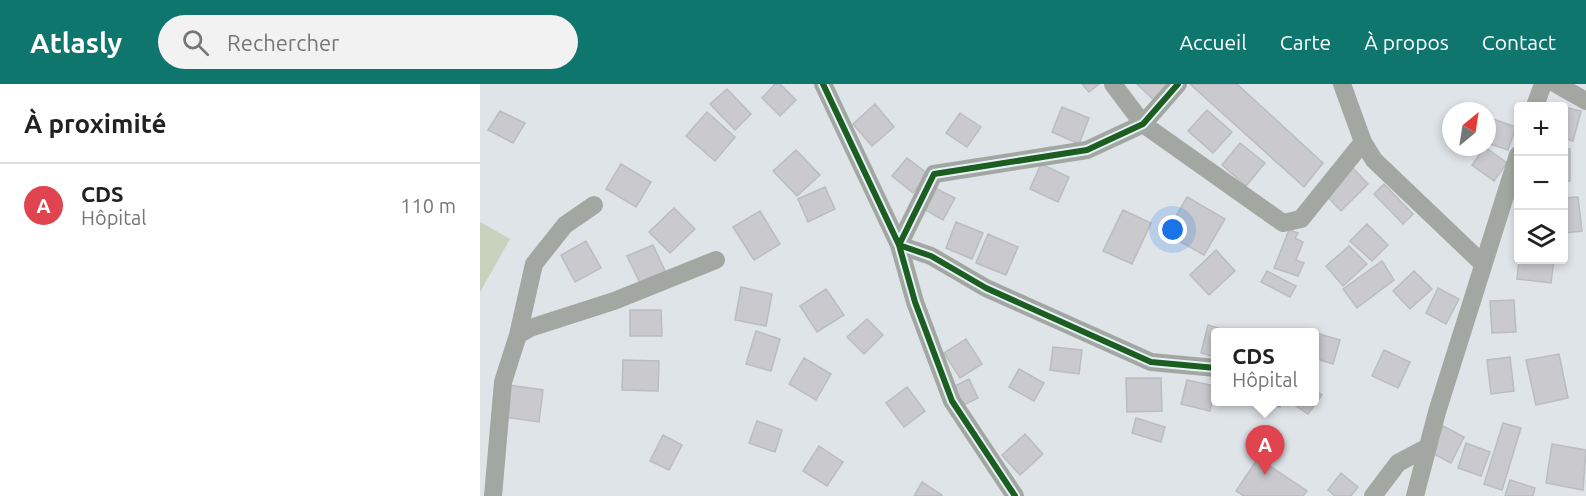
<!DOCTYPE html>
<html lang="fr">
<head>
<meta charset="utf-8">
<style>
  :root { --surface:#fff; --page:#f2f2f2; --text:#222; --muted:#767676; --line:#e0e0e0; --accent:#0f766e }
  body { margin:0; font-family:Ubuntu,sans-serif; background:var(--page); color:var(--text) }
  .controls { position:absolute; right:18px; top:18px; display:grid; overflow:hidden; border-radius:6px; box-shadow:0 3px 9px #0003 }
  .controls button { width:54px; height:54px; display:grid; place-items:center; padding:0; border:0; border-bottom:2px solid var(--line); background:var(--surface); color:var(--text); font:30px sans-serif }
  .compass { position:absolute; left:962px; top:18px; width:54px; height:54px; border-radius:50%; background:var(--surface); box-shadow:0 3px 9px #0003; rotate:30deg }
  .you { position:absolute; left:693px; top:146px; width:21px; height:21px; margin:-15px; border:4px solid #fff; border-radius:50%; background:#1a73e8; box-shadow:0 0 0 9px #1a73e833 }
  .badge { display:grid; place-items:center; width:39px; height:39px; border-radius:50%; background:var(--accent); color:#fff; font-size:20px; font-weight:700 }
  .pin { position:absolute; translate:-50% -50px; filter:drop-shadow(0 2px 3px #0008) }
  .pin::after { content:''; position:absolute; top:32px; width:21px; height:18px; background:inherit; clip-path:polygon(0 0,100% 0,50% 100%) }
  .popup { position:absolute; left:731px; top:244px; width:108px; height:78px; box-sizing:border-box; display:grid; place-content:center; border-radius:6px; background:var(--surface); filter:drop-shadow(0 2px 4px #0005); font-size:20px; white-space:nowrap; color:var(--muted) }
  .popup b { font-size:22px; color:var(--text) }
  .popup::after { content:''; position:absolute; left:50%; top:100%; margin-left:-12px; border:12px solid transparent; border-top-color:var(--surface) }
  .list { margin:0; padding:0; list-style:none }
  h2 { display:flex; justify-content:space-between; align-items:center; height:78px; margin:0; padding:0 24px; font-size:26px }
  h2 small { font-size:20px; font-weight:400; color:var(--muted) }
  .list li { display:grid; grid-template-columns:39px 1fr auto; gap:18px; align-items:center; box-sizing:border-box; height:84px; padding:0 24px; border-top:2px solid var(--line) }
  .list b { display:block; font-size:22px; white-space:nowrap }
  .list p { margin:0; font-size:20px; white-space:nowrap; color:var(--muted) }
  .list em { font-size:20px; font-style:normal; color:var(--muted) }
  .icon { flex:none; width:33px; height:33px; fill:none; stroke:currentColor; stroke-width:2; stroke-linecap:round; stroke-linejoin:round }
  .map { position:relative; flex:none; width:1106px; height:412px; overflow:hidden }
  header { display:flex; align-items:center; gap:36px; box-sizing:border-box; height:84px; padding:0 30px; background:var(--accent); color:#fff }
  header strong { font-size:28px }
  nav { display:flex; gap:33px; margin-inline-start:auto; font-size:21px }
  .search { width:420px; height:54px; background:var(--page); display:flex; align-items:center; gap:15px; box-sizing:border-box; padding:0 21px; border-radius:33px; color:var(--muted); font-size:22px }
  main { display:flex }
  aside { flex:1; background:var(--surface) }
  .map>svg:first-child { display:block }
  .green { fill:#c8d1bc }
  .building { fill:#cacace; stroke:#bbbcc0; stroke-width:1.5 }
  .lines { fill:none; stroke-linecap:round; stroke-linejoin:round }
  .street { stroke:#a2a7a1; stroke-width:18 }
  .cycleway-casing { stroke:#e8f1fa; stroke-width:10 }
  .cycleway { stroke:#1b5e20; stroke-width:6 }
</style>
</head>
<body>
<header>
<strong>Atlasly</strong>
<div class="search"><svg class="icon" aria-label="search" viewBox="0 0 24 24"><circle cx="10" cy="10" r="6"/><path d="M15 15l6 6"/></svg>Rechercher</div>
<nav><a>Accueil</a><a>Carte</a><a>À propos</a><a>Contact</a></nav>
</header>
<main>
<aside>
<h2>À proximité<small></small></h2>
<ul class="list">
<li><span class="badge" style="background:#e0444e">A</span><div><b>CDS</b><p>Hôpital</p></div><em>110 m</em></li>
</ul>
</aside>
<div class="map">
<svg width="1106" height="412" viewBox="0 0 1106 412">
  <rect width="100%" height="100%" fill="#dfe4e9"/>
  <path class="green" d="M0 138 30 155 0 208Z"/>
  <path class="building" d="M295 0H300L316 16 300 32 282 14Z
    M602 0H619L609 8Z
    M657 0H690L676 18Z
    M710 0H757L843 79 824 103Z
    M247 5 271 30 255 46 230 20Z
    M395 20 414 43 392 62 373 40Z
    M582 23 609 34 599 60 572 48Z
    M1084 23 1101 27 1093 57 1084 54Z
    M727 26 752 48 733 69 708 47Z
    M20 27 45 39 33 59 8 46Z
    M227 28 255 53 235 77 206 52Z
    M480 29 501 43 487 63 466 49Z
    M1007 33 1036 43 1028 66 1007 59Z
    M760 59 785 79 766 102 742 81Z
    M1005 63 1027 79 1014 97 992 81Z
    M1084 65H1090V97H1084Z
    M316 66 340 91 317 112 293 87Z
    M427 74 448 90 433 109 412 92Z
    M141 80 171 98 156 123 126 105Z
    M561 80 589 93 578 118 550 105Z
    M870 81 888 100 861 127 843 108Z
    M904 100 933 130 923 140 894 110Z
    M345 103 355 125 328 138 318 115Z
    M453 103 475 114 463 136 442 124Z
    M707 113 745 135 724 171 697 156 699 151 689 145Z
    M1098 113 1102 147 1084 149V114Z
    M194 124 215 145 190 169 169 148Z
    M643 126 671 139 652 180 623 167Z
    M280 127 300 160 274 176 253 143Z
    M476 138 503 149 492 175 466 164Z
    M887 140 908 161 892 177 870 157Z
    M809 146 818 149 815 154 823 158 816 176 824 179 818 192 794 184Z
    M508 150 538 163 526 191 496 179Z
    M106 157 121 184 95 198 81 171Z
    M173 161 186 189 161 201 147 172Z
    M869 162 887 180 863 202 846 182Z
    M736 166 755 187 729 211 710 191Z
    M1039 176H1074L1071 199 1037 195Z
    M902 177 914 196 877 224 863 205Z
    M787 187 816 202 810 213 781 198Z
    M934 187 952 205 930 225 913 207Z
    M261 203 292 210 286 242 255 236Z
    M958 204 979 215 966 240 946 229Z
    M346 205 364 231 337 248 320 222Z
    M1034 216 1036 248 1012 249 1010 217Z
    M150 226H181L182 252H150Z
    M387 235 403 251 384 270 367 253Z
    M728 241 745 246 744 249H736V273L721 269Z
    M826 246 860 256 853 280 834 274V249H826Z
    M276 247 300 255 291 287 266 280Z
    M486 255 502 280 480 294 464 269Z
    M573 263 602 266 599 290 570 286Z
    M904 266 930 278 918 304 892 292Z
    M1079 270 1088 314 1056 321 1046 276Z
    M1030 273 1034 307 1011 310 1007 276Z
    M324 274 351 290 336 316 309 300Z
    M143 276 179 277 178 307 142 306Z
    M539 285 564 299 554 317 529 303Z
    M646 294H681L682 327 647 328Z
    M489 295 498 314 482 322 473 303Z
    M707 296 735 302 730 327 701 320Z
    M29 301 63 306 59 338 25 333Z
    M427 303 445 327 424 343 406 319Z
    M834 306 842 311 828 330 810 318H834Z
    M778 318H802L800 323Z
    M656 334 685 343 681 358 652 349Z
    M277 337 302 346 295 368 269 359Z
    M1023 339 1041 344 1022 406 1004 400Z
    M963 342 984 353 971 379 950 368Z
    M545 350 563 370 540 391 522 371Z
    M183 351 202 361 189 386 170 377Z
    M986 359 1010 368 1001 392 978 384Z
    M1072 360 1106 366 1103 406 1066 399Z
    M339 362 363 378 347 402 323 387Z
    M778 374 827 407 823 412H764L756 407Z
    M861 389 878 403 871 412H855L848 406Z
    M1030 396 1055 404 1053 412H1025Z
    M442 398 462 411 461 412H434Z"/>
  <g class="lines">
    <path class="street" d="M343 0 419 161 435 218 472 317 535 412
      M633 0 663 40 803 139 821 135 883 58
      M698 0 663 40 607 66 454 90 419 161 451 172 506 204 671 278 736 284
      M862 0 883 58 894 76 1002 179
      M1076 0 1106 17
      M1055 22 1063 0
      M38 251 54 180 85 141 114 121
      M13 412 23 298 38 251 50 244 134 217 236 176
      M893 412 918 379 948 363
      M935 412 957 328 1038 71"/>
    <defs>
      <path id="cycleway" d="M343 0 419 161 435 218 472 317 535 412
        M698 0 663 40 607 66 454 90 419 161 451 172 506 204 671 278 736 284"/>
    </defs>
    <use href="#cycleway" class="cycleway-casing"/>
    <use href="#cycleway" class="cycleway"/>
  </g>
</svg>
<div class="controls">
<button>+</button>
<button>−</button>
<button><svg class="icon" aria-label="layers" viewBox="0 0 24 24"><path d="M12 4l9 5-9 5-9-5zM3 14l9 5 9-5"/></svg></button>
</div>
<svg class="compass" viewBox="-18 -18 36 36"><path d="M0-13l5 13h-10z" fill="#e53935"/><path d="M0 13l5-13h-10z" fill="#767676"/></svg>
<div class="you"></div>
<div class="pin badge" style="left:785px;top:391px;background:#e0444e">A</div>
<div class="popup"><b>CDS</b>Hôpital</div>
</div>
</main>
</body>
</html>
